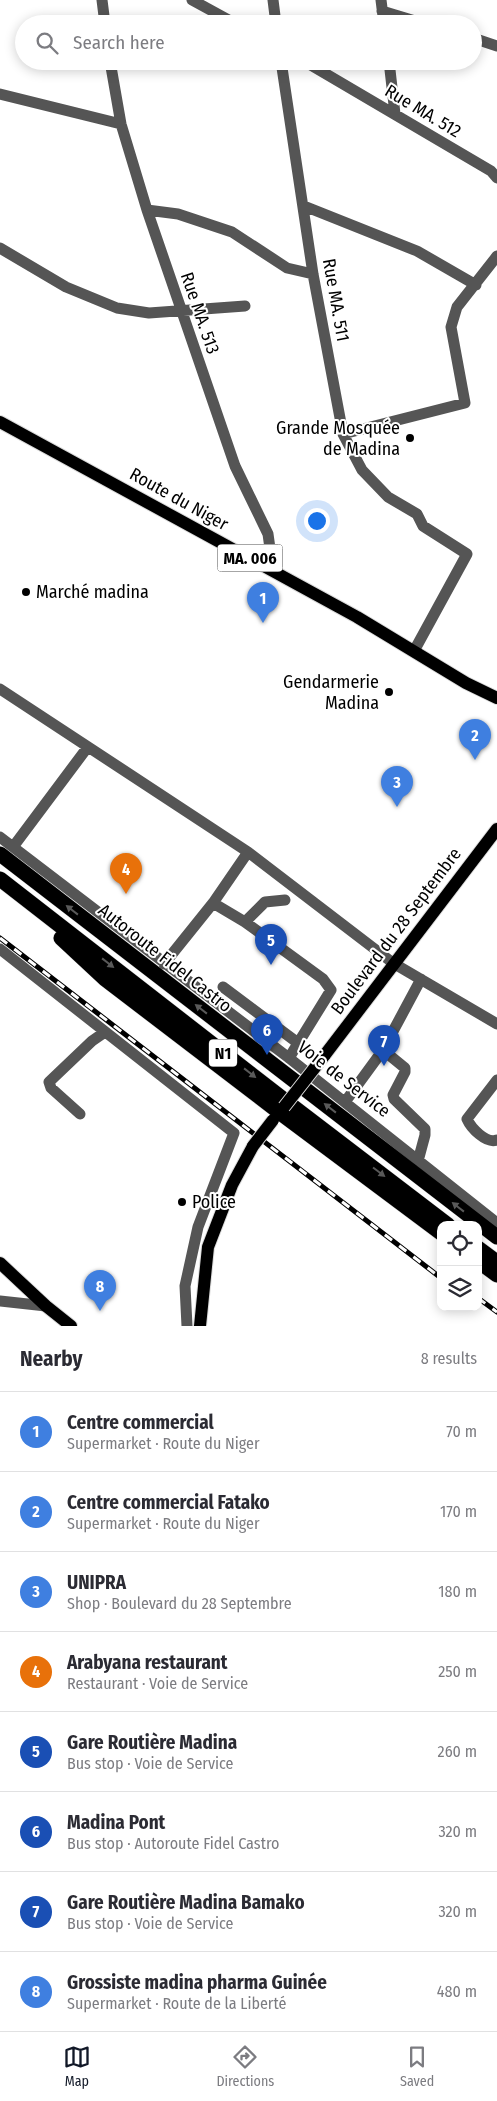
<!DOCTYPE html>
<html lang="en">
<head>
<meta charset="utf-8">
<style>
  :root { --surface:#fff; --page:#f7f7f7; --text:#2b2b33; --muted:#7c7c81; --line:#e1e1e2; --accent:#111827 }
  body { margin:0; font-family:"Fira Sans Condensed",sans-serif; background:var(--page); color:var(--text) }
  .controls { position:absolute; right:15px; bottom:15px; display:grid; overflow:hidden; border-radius:10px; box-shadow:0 2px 12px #0003 }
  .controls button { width:45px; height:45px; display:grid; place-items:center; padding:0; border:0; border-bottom:1px solid var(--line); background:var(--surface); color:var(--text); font:25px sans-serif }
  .you { position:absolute; left:316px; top:520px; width:18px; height:18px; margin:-12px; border:4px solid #fff; border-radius:50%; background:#1a73e8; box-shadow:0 0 0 8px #1a73e833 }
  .badge { display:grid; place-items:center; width:32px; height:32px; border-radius:50%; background:var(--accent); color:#fff; font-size:16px; font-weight:700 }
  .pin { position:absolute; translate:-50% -41px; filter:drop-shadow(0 1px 2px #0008) }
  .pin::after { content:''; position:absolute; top:26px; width:18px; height:15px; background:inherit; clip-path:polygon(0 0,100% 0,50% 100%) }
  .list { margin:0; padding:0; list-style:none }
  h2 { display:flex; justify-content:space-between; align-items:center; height:65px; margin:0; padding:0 20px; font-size:21px }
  h2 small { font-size:16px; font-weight:400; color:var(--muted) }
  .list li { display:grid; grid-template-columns:32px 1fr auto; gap:15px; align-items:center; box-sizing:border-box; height:80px; padding:0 20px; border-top:1px solid var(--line) }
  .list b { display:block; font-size:19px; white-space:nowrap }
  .list p { margin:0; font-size:16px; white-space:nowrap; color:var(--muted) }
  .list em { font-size:16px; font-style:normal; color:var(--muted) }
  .icon { flex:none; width:28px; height:28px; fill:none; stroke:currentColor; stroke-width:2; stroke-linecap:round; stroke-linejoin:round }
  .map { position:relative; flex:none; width:497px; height:1326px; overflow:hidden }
  .search { position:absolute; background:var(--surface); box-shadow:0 2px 12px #0003; left:15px; right:15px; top:15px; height:55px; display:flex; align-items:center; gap:12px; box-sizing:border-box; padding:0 18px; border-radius:28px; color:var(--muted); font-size:19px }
  .sheet { height:705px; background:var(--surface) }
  nav { display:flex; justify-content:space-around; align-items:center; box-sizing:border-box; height:70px; border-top:1px solid var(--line); background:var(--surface); font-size:14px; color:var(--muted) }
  nav a { display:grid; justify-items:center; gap:2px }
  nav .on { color:var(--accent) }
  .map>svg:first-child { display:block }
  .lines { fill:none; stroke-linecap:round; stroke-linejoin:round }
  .major-casing { stroke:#dbdbdb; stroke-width:14 }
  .highway-casing { stroke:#dbdbdb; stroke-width:16 }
  .minor { stroke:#555; stroke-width:11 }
  .major { stroke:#000; stroke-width:12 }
  .highway { stroke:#000; stroke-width:15 }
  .rail-casing { stroke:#000; stroke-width:5 }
  .rail { stroke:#fff; stroke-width:3; stroke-dasharray:9; stroke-linecap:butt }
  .major-bridge-casing { stroke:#dbdbdb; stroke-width:14; stroke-linecap:butt }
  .major-bridge { stroke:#000; stroke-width:12 }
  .oneway { fill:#595959 }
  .poi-dot { fill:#000; stroke:#fff; stroke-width:2 }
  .labels { text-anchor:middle; stroke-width:4; stroke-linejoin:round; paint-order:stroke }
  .shield { fill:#fff; stroke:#4c4c4c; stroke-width:1 }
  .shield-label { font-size:16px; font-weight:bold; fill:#000 }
  .street-label { font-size:18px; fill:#000; stroke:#fff }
  .poi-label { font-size:18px; fill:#000; stroke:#fff; text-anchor:end }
</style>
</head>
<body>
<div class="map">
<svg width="497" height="1326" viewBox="0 0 497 1326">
  <rect width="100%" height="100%" fill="#fff"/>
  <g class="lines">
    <defs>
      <path id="major" d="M0 422 357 617 466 683 497 698
        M324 1056 497 829
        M0 1263 46 1306 71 1326
        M200 1326 208 1247 232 1185 253 1146"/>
      <path id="highway" d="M0 854 497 1237
        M0 879 283 1099 448 1225
        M61 938 105 979 279 1112 441 1233
        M478 1248 497 1262
        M478 1261 497 1275"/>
    </defs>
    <use href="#major" class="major-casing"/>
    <use href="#highway" class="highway-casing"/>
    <path class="minor" d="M102 0 105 24
      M192 0 236 24
      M273 0 276 24
      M381 0 384 24
      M382 11 425 24
      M473 38 497 46
      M110 61 121 124 147 210 235 466 268 534 273 570
      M281 61 313 274 343 434 362 470 388 497 417 514 423 526 467 554 414 651
      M304 61 491 171 497 178
      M389 61 395 114
      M0 94 121 124
      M304 206 417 251 476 285
      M147 210 178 214 232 232 287 268 313 274
      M0 248 66 287 117 308 149 313 245 306
      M343 434 465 403 451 327 457 307 497 256
      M0 689 248 852 393 963 497 1024
      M0 837 289 1058 497 1223
      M13 847 87 748
      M213 903 245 922 323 979 331 990 289 1058
      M245 922 265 902 285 900
      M0 949 234 1133 198 1227 185 1286 187 1326
      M164 964 213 903 248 852
      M223 987 298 1043
      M383 1050 405 1068V1072L393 1095 394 1099 425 1129V1135L418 1161
      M497 1080 467 1119C471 1128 486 1144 497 1140
      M345 1102 383 1050 421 979
      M80 1114 51 1088 49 1082 92 1041 105 1032
      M0 1301 46 1306"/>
    <use href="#major" class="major"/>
    <use href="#highway" class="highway"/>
    <defs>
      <path id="rail" d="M0 938 441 1278
        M478 1298 497 1312"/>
    </defs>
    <use href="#rail" class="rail-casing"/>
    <use href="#rail" class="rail"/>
    <defs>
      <path id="major-bridge" d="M284 1107 324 1056
        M253 1146 273 1120"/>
    </defs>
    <use href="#major-bridge" class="major-bridge-casing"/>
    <use href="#major-bridge" class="major-bridge"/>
  </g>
  <defs><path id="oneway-solid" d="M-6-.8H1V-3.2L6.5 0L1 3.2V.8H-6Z" transform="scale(1.25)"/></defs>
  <g class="oneway">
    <use href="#oneway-solid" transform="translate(72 910) rotate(-142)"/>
    <use href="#oneway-solid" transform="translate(108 963) rotate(38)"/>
    <use href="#oneway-solid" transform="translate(201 1009) rotate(-142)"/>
    <use href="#oneway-solid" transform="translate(250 1073) rotate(38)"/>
    <use href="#oneway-solid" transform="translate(330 1108) rotate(-142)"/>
    <use href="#oneway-solid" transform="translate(379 1172) rotate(37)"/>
    <use href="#oneway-solid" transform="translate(458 1207) rotate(-142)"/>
  </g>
  <g class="poi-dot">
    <circle cx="410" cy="438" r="5"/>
    <circle cx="26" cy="592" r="5"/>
    <circle cx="389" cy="692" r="5"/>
    <circle cx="182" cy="1202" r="5"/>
  </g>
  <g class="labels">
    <g class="shield">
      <rect x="217.5" y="544.5" width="65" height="27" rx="4"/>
      <rect x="209" y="1039.5" width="28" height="27" rx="4"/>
    </g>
    <g class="shield-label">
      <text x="250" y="564">MA. 006</text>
      <text x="223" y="1059">N1</text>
    </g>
    <g class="street-label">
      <text transform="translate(423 111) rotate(31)" y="6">Rue MA. 512</text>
      <text transform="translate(336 300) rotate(80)" y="6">Rue MA. 511</text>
      <text transform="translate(200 313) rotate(71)" y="6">Rue MA. 513</text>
      <text transform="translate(179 499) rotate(29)" y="6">Route du Niger</text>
      <text transform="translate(396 931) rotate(-53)" y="6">Boulevard du 28 Septembre</text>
      <text transform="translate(165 958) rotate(38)" y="6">Autoroute Fidel Castro</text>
      <text transform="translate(344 1079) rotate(38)" y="6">Voie de Service</text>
    </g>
    <g class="poi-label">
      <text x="400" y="434">Grande Mosquée<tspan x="400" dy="21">de Madina</tspan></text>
      <text x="36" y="598" text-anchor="start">Marché madina</text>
      <text x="379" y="688">Gendarmerie<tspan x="379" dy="21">Madina</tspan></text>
      <text x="192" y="1208" text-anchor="start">Police</text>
    </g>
  </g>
</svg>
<div class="controls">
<button><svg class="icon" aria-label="locate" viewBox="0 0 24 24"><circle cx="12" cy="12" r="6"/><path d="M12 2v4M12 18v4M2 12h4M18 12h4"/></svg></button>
<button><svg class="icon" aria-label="layers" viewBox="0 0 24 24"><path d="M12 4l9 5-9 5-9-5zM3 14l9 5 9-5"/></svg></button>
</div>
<div class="you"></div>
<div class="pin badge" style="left:263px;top:623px;background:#3f7fe0">1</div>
<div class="pin badge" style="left:475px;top:760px;background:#3f7fe0">2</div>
<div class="pin badge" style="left:397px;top:807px;background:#3f7fe0">3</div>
<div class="pin badge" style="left:126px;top:894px;background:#e8710a">4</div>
<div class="pin badge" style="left:271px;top:965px;background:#1a4fb4">5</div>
<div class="pin badge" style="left:267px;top:1055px;background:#1a4fb4">6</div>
<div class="pin badge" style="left:384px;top:1066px;background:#1a4fb4">7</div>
<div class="pin badge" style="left:100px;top:1311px;background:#3f7fe0">8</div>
<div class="search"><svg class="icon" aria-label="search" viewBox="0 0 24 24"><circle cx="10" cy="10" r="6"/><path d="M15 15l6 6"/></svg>Search here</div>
</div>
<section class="sheet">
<h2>Nearby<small>8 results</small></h2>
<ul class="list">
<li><span class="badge" style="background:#3f7fe0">1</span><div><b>Centre commercial</b><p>Supermarket · Route du Niger</p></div><em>70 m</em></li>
<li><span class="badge" style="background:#3f7fe0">2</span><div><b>Centre commercial Fatako</b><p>Supermarket · Route du Niger</p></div><em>170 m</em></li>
<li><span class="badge" style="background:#3f7fe0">3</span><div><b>UNIPRA</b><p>Shop · Boulevard du 28 Septembre</p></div><em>180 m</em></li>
<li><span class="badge" style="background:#e8710a">4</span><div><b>Arabyana restaurant</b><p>Restaurant · Voie de Service</p></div><em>250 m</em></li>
<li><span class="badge" style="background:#1a4fb4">5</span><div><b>Gare Routière Madina</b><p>Bus stop · Voie de Service</p></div><em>260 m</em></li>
<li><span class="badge" style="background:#1a4fb4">6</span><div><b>Madina Pont</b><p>Bus stop · Autoroute Fidel Castro</p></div><em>320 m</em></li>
<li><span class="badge" style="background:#1a4fb4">7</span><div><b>Gare Routière Madina Bamako</b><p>Bus stop · Voie de Service</p></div><em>320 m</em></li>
<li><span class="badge" style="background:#3f7fe0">8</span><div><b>Grossiste madina pharma Guinée</b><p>Supermarket · Route de la Liberté</p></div><em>480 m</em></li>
</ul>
</section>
<nav>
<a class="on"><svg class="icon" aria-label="map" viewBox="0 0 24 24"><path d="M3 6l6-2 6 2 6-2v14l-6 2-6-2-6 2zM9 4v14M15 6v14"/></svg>Map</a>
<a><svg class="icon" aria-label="directions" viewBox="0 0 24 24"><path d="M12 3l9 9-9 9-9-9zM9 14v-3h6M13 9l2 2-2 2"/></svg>Directions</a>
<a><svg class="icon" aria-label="saved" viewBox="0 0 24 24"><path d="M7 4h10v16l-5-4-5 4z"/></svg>Saved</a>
</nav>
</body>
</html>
